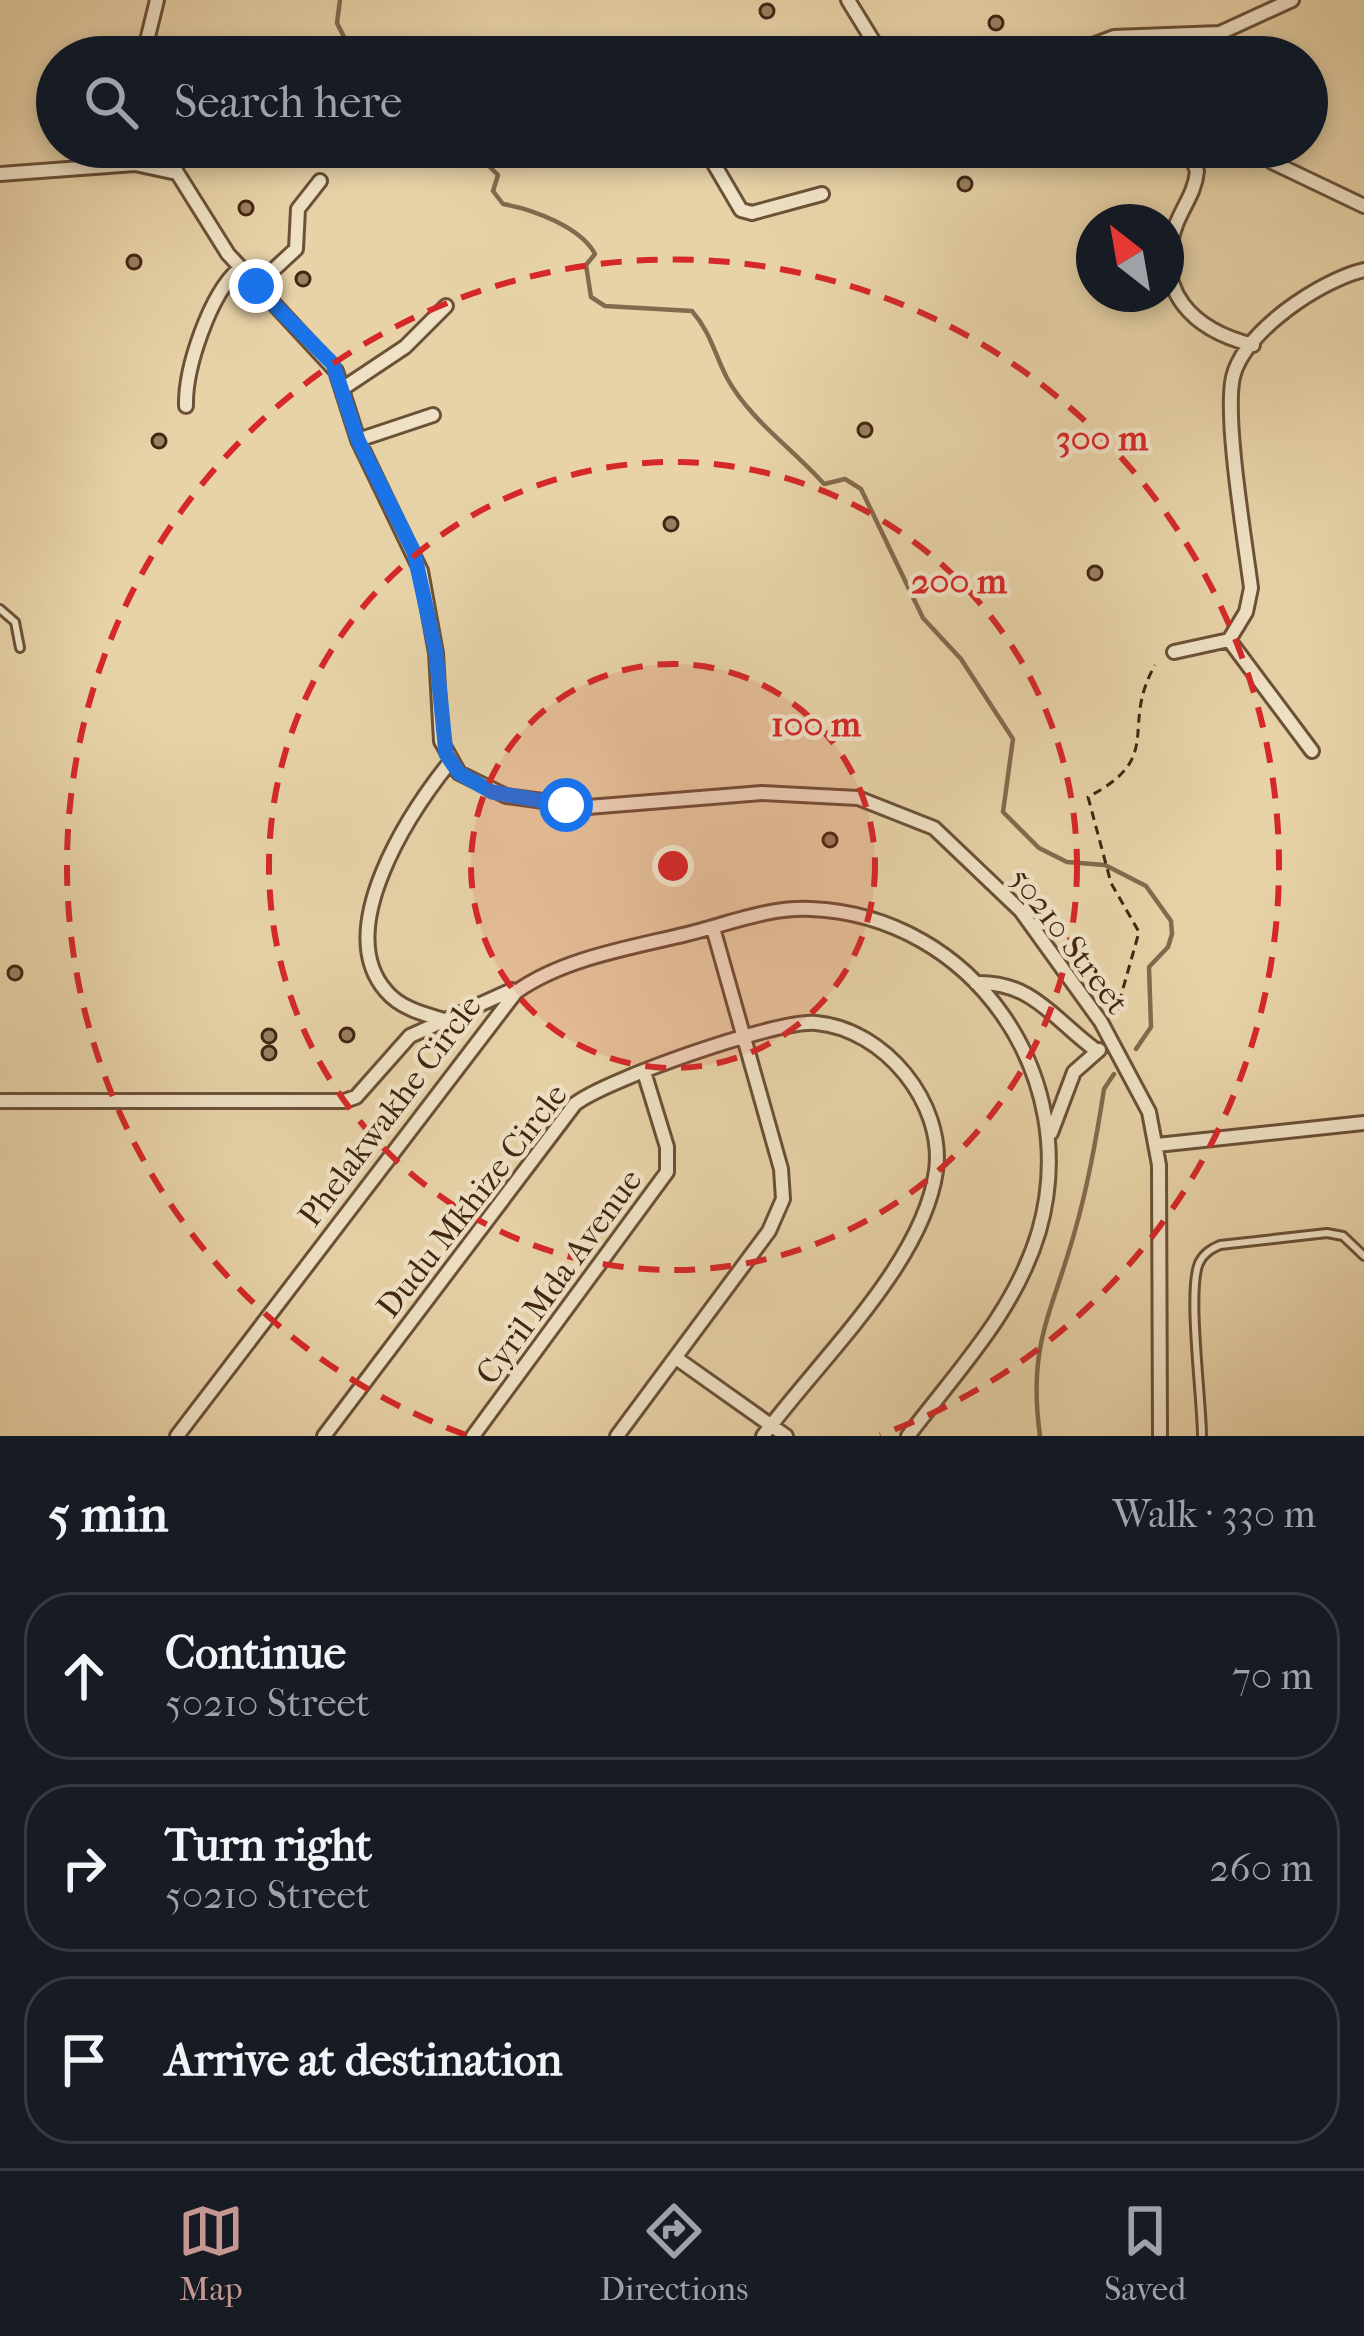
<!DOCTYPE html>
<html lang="en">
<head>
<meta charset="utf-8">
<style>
  :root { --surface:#171b24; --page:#20242c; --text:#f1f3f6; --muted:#9ea1a6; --line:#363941; --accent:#c59692 }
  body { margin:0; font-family:"IM FELL French Canon",serif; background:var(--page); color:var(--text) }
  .compass { position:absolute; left:1076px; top:204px; width:108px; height:108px; border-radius:50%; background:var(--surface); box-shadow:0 6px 18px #0003; rotate:329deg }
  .stop { position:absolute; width:36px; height:36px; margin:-27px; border:9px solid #1a73e8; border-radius:50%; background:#fff }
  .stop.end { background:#1a73e8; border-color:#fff; box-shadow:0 3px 12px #0008 }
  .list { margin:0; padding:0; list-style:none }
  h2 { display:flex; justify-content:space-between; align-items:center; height:156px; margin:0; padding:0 48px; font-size:51px }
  h2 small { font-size:39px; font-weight:400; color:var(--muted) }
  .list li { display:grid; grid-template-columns:78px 1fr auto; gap:36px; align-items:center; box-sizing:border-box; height:168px; margin:0 24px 24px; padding:0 24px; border:3px solid var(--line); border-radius:48px }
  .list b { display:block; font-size:45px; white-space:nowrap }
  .list p { margin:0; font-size:39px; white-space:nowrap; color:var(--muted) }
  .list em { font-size:39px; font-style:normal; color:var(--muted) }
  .icon { flex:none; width:66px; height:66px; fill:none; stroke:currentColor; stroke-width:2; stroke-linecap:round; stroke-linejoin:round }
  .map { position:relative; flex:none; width:1364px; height:1436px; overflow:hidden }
  .search { position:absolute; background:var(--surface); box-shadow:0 6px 18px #0003; left:36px; right:36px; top:36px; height:132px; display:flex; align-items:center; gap:30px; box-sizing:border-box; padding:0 42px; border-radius:66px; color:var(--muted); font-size:45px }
  .sheet { height:732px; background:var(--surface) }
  nav { display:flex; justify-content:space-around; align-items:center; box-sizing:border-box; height:168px; border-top:3px solid var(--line); background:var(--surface); font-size:33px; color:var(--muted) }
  nav a { display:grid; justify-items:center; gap:6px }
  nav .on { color:var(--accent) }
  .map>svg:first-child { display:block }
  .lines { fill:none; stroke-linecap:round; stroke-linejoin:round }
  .stream { stroke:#836a4e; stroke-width:4.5 }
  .building { fill:#988060; stroke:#412613; stroke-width:3 }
  .lane-casing { stroke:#6b5138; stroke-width:12 }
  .street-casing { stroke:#6b5138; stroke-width:18 }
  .path { stroke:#412613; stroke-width:3; stroke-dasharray:9 6; stroke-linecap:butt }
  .lane { stroke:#f0e2c6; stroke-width:6 }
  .street { stroke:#f0e2c6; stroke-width:12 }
  .route { stroke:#1a73e8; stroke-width:15 }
  .ring { fill:none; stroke:#d62828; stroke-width:6; stroke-dasharray:21 15 }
  .labels { text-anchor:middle; stroke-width:9; stroke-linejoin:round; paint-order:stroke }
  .street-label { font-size:33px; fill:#412613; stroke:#f0e2c6 }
  .centre { fill:#d62828; stroke:#f0e2c6; stroke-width:6 }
  .ring-label { font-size:36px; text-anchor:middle; font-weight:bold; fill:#d62828; stroke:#f0e2c6; stroke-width:9; stroke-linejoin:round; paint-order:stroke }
</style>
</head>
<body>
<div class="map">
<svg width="1364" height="1436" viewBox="0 0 1364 1436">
  <rect width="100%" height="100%" fill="#e8d3a8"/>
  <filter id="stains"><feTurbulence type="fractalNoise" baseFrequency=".00167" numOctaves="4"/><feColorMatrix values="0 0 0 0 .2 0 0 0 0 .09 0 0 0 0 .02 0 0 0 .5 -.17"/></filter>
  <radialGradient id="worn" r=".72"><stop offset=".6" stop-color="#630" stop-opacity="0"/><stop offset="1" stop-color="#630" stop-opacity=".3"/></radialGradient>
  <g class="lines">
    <path class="stream" d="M340 0 337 23 347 43 387 57
      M458 147 466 158 485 162 498 175 493 191 503 204C532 209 581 227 595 254L586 265 591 297 605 306 692 311C711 333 714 353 727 378 750 420 793 449 824 484L845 479 861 489 923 618 961 659 1013 739 1003 812 1039 848 1067 862 1105 865 1146 886 1171 921 1172 934 1168 947 1149 967 1151 1027 1136 1049
      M1040 1436C1027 1343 1053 1312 1076 1227 1089 1181 1097 1135 1104 1089L1114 1074"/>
  </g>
  <path class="building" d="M760 11a7 7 0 1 1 14 0a7 7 0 1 1-14 0Z
    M989 23a7 7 0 1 1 14 0a7 7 0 1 1-14 0Z
    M958 184a7 7 0 1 1 14 0a7 7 0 1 1-14 0Z
    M239 208a7 7 0 1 1 14 0a7 7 0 1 1-14 0Z
    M127 262a7 7 0 1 1 14 0a7 7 0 1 1-14 0Z
    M296 279a7 7 0 1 1 14 0a7 7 0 1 1-14 0Z
    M858 430a7 7 0 1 1 14 0a7 7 0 1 1-14 0Z
    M152 441a7 7 0 1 1 14 0a7 7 0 1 1-14 0Z
    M664 524a7 7 0 1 1 14 0a7 7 0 1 1-14 0Z
    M1088 573a7 7 0 1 1 14 0a7 7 0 1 1-14 0Z
    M823 840a7 7 0 1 1 14 0a7 7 0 1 1-14 0Z
    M8 973a7 7 0 1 1 14 0a7 7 0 1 1-14 0Z
    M340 1035a7 7 0 1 1 14 0a7 7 0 1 1-14 0Z
    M262 1036a7 7 0 1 1 14 0a7 7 0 1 1-14 0Z
    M262 1053a7 7 0 1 1 14 0a7 7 0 1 1-14 0Z"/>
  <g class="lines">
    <defs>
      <path id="lane" d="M0 609 15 622 20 648
        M1202 1436C1202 1399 1187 1291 1199 1263 1204 1253 1211 1249 1220 1245L1327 1233 1343 1236 1364 1256"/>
      <path id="street" d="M848 0 883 57
        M143 57 157 0
        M781 57H838
        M1061 57 1114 37 1220 33 1292 0
        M161 147 228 254 336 371 358 440 421 571 436 653 441 741 459 773 506 796 588 807 762 793 858 798 934 828 1021 911 1101 1022 1149 1112 1159 1165 1160 1436
        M704 147 741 210 752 213 822 194
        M1179 147 1191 156 1197 171C1195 193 1183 206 1176 225 1152 291 1193 330 1253 345
        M1272 162 1364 206
        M0 174 135 164 172 172
        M256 286 296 249 298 209 320 181
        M342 389 405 347 446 306
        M186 406C185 368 210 294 239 269
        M358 440 433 415
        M1174 652 1229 640
        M1312 751 1229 640 1246 612 1251 588C1245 540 1224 418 1233 377 1244 331 1321 280 1364 270
        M976 983C1033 981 1055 1021 1097 1051
        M444 1020C423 1014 400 1008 386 991 332 929 410 812 450 762
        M0 1101H344L356 1097 410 1036 512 990
        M1051 1133 1074 1072 1099 1050
        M1157 1145 1364 1123
        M676 1358 786 1436
        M177 1436 516 992C564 958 630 948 687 934 728 924 768 907 811 909 974 916 1083 1077 1039 1231 1015 1312 957 1371 908 1436
        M324 1436 575 1104C605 1080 778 1019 816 1023 885 1029 945 1104 936 1171 923 1264 818 1361 763 1436
        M473 1436 667 1172V1147L644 1072
        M617 1436 769 1231 783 1199 781 1169 713 928"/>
    </defs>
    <use href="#lane" class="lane-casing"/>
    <use href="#street" class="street-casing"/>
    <path class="path" d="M1115 1017 1139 932 1111 883 1088 797C1166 756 1119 729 1155 665"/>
    <use href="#lane" class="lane"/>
    <use href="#street" class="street"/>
  </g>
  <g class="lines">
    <path class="route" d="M256 286 333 364 358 440 414 552 436 653 446 754 459 773 492 792 566 805"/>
  </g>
  <circle cx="673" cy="866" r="202" fill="#d62828" fill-opacity=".12"/>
  <g class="ring">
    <circle cx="673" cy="866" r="202"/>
    <circle cx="673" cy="866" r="404"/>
    <path d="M466 1435A606 606 0 1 1 880 1435"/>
  </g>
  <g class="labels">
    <g class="street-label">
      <text transform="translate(1070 940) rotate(53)" y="12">50210 Street</text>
      <text transform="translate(389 1110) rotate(-53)" y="12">Phelakwakhe Circle</text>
      <text transform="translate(471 1200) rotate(-52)" y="12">Dudu Mkhize Circle</text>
      <text transform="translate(558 1276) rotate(-54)" y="12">Cyril Mda Avenue</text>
    </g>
  </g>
  <circle cx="673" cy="866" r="18" class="centre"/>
  <g class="ring-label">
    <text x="1102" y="450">300 m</text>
    <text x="959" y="593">200 m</text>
    <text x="816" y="736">100 m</text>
  </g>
  <rect width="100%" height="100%" filter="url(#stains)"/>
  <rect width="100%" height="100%" fill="url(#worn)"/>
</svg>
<svg class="compass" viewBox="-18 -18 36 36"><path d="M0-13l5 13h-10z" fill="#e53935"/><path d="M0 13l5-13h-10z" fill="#9ea1a6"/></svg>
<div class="stop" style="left:566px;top:805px"></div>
<div class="stop end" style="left:256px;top:286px"></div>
<div class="search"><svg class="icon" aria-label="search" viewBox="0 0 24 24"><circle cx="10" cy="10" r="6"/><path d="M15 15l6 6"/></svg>Search here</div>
</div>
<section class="sheet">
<h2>5 min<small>Walk · 330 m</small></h2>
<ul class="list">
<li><svg class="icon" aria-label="ahead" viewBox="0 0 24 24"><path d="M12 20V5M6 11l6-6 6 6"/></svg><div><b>Continue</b><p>50210 Street</p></div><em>70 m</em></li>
<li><svg class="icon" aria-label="right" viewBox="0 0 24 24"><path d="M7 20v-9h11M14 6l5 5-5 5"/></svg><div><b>Turn right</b><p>50210 Street</p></div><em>260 m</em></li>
<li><svg class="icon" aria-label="arrive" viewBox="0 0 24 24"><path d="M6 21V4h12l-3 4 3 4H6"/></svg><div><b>Arrive at destination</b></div></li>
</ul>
</section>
<nav>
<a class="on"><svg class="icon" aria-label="map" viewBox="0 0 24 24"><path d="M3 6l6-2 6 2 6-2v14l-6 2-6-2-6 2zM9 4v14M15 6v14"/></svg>Map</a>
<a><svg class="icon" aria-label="directions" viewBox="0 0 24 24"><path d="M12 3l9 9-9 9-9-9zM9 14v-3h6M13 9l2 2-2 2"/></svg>Directions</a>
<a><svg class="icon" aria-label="saved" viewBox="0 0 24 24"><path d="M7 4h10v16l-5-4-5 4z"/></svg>Saved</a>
</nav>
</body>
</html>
